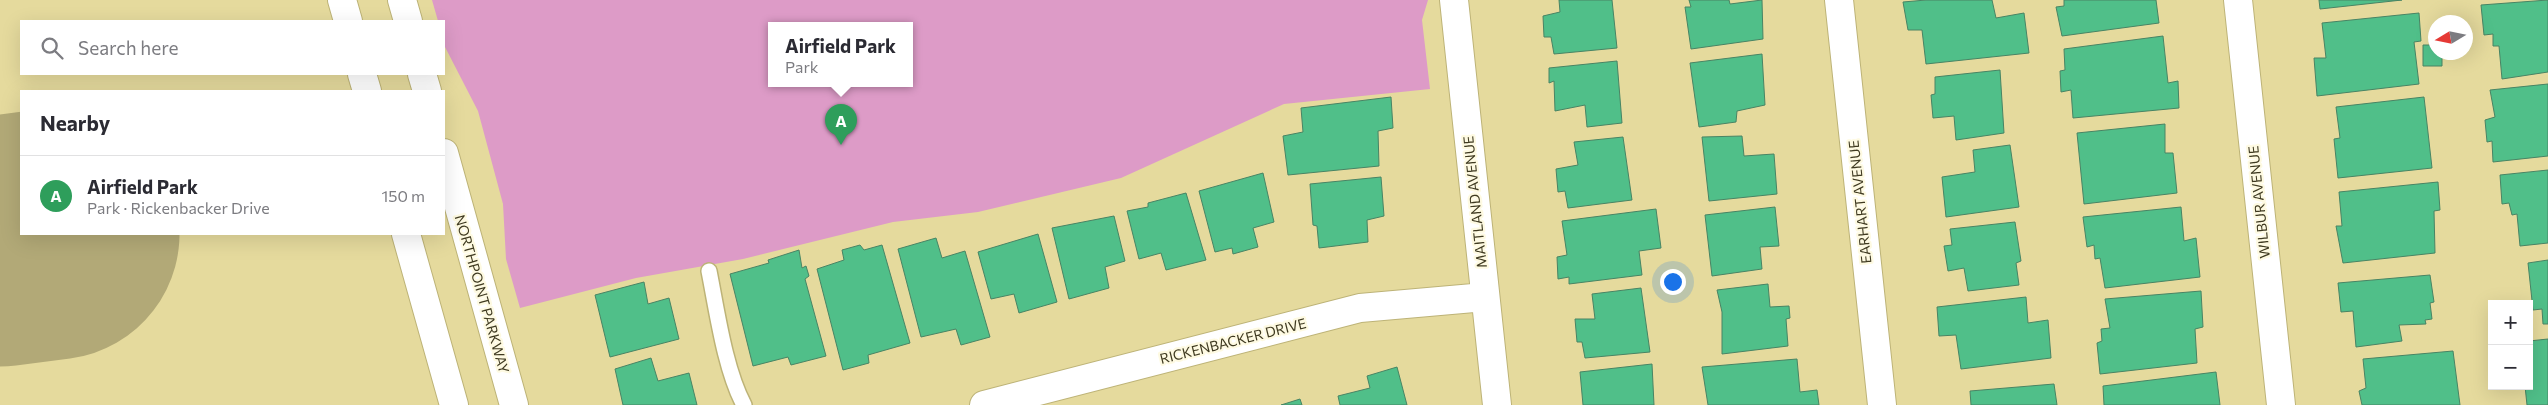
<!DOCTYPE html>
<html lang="en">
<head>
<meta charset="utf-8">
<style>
  :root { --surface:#fff; --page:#f7f7f7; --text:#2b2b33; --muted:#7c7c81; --line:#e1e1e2; --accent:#2563eb }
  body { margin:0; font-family:Commissioner,sans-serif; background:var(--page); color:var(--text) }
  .controls { position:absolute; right:15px; bottom:15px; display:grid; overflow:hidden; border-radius:0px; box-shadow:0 5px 20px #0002 }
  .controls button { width:45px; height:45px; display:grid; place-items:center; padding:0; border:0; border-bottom:1px solid var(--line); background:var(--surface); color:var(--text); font:25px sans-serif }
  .compass { position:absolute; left:2428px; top:15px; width:45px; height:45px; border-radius:50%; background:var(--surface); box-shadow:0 5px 20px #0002; rotate:260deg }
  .you { position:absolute; left:1672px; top:281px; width:18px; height:18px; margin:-12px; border:4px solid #fff; border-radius:50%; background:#1a73e8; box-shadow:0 0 0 8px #1a73e833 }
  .badge { display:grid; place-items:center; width:32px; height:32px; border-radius:50%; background:var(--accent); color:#fff; font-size:16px; font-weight:700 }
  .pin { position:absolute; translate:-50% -41px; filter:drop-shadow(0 1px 2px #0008) }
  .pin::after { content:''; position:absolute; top:26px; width:18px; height:15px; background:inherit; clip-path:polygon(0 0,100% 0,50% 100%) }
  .popup { position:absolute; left:768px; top:22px; width:145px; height:65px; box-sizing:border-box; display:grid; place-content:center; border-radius:0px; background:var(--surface); filter:drop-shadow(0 1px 4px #0005); font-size:16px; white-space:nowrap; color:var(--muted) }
  .popup b { font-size:19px; color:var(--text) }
  .popup::after { content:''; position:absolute; left:50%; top:100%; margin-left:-10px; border:10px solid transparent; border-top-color:var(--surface) }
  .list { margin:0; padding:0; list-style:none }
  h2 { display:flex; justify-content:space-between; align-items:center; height:65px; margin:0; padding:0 20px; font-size:21px }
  h2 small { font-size:16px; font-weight:400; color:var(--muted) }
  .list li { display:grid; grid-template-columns:32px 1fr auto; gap:15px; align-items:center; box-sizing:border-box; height:80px; padding:0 20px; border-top:1px solid var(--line) }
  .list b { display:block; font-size:19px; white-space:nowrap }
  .list p { margin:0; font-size:16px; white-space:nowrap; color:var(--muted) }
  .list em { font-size:16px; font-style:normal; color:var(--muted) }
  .icon { flex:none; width:28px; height:28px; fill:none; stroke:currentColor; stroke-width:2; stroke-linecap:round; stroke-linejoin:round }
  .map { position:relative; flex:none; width:2548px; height:405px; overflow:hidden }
  .search { position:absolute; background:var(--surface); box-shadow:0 5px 20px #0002; left:20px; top:20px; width:425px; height:55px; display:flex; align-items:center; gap:12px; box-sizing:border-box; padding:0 18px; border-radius:0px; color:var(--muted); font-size:19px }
  .panel { position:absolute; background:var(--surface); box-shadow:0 5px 20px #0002; left:20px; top:90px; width:425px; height:145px; border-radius:0px }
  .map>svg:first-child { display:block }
  .green { fill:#dd9bc7; fill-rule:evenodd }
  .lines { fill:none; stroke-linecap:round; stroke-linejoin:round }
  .runway { stroke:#b2a977; stroke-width:251 }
  .building { fill:#50bf89; stroke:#488464 }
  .service-casing { stroke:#bdb377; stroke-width:18 }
  .minor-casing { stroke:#bdb377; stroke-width:30 }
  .tertiary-casing { stroke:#bdb377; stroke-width:30 }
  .service { stroke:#fff; stroke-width:15 }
  .minor { stroke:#fff; stroke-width:28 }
  .tertiary { stroke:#fff; stroke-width:28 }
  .labels { text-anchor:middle; stroke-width:4.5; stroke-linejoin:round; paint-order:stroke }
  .street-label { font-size:14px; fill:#3f3a21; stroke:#fefae2 }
</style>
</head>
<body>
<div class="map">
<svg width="2548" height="405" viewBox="0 0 2548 405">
  <rect width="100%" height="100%" fill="#e5da9d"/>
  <path class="green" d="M432 0H1428L1422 20 1430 89 1284 104 1121 178 978 212 893 222 743 259 636 278 520 308 506 259 503 204 478 111 445 47 444 21H438ZM772 26H910V84H772Z"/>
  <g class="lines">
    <path class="runway" d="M0 241 54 234"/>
  </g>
  <path class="building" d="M1559 0H1612L1617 48 1554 54 1551 37H1544L1543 16 1560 12Z
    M1689 0H1729L1730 4 1762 0 1763 39 1691 49 1685 7H1691Z
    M1926 0H1992L1996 18 2024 13 2029 53 1926 64 1922 30H1908L1903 2Z
    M2064 0H2156L2159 23 2062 36 2056 7 2064 6Z
    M2319 0H2402L2320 9Z
    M2548 0V72L2502 79 2499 46H2493V34L2484 35 2481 5Z
    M2419 13 2421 41 2414 42 2419 84 2317 96 2314 58H2326L2322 23Z
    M2163 36 2168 83 2178 81 2179 108 2073 118 2071 90 2061 92 2060 71 2065 70 2064 49Z
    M2423 45H2436V52H2442V66H2423Z
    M1762 54 1765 105 1737 111 1736 122 1699 127 1690 63Z
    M1617 61 1622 123 1587 127 1585 105 1555 111 1554 81 1549 83V68Z
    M2000 70 2004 133 1956 140 1954 116 1933 118 1931 95 1935 94V77Z
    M2548 84V156L2493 162 2492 141 2487 142 2485 120 2495 117 2490 90Z
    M1391 97 1393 128 1378 131 1379 166 1288 175 1283 136 1303 132 1301 108Z
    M2424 97 2432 168 2338 178 2334 139 2340 138 2336 107Z
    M2165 124V153H2173L2177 193 2084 204 2077 133Z
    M1742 136 1744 156 1774 154 1777 194 1709 201 1702 137Z
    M1623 137 1632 200 1568 208 1565 191 1558 192 1556 169 1578 165 1574 142Z
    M2010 145 2019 207 1946 217 1942 177 1975 172 1973 150Z
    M2548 170V243L2520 246 2517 214 2512 215 2509 203 2502 204 2500 175Z
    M1263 173 1274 222 1253 228 1258 247 1233 254 1232 248 1215 252 1199 191Z
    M1381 177 1384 216 1367 220 1368 242 1319 248 1317 226 1313 225 1310 184Z
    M2438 182 2440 210 2434 211 2435 253 2343 263 2336 226H2342L2339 192Z
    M1186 193 1206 260 1166 270 1161 253 1139 259 1127 211 1148 207V203Z
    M1775 207 1779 246 1760 247 1762 269 1712 276 1705 215Z
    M2181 207 2184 241 2196 238 2200 277 2105 288 2100 258 2095 259 2094 245 2087 247 2083 217Z
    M1656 209 1661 248 1639 251 1642 275 1569 284V277L1558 279 1557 257 1567 255 1562 221Z
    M1114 216 1125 261 1105 267 1109 288 1069 299 1052 228Z
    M2015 222 2021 261 2016 263 2019 285 1968 291 1964 268 1948 271 1944 246 1952 245 1950 229Z
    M1038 234 1057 302 1019 313 1014 294 991 299 978 252Z
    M936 238 942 258 965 251 990 337 961 345 956 329 921 337 898 249Z
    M860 245 864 250 882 245 910 343 868 355 869 363 843 370 817 269 844 260 842 250Z
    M799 250 802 268 806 266 809 276 805 279 826 356 791 365 788 357 753 366 730 274 769 263 768 260Z
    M2548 260V324H2543L2542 309 2533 310 2528 263Z
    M2430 275 2434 302 2430 303 2432 319 2425 320 2426 324 2399 325 2402 341 2356 347 2353 311 2341 312 2338 283Z
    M644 282 648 304 669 298 679 339 610 357 595 295Z
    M1768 284 1770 307 1789 306 1790 318 1786 319 1788 346 1722 354V312L1717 290Z
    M1641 288 1650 352 1585 358 1582 342H1577L1575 319H1595L1592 294Z
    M2201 291 2203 327 2195 329 2197 363 2100 374 2097 343 2102 341 2101 329 2110 328 2105 299Z
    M2026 297 2028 323 2048 320 2051 358 1961 369 1956 335 1939 336 1937 307Z
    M2548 339V405H2527L2525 386H2529V341Z
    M2453 351 2460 405H2362L2359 391 2366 388 2363 359Z
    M651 358 658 381 689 373 697 405H623L615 369Z
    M1797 359 1800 392 1817 390 1819 405H1708L1702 367Z
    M1652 364 1654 405H1583L1580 372Z
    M1397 367 1407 405H1340L1338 396 1370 388 1367 376Z
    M2216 372 2220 405H2104L2103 386Z
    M2054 384 2057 405H1971L1970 391Z
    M1300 399 1302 405H1281Z"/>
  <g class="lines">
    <defs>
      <path id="service" d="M709 271C717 311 725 370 744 405"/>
      <path id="minor" d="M1454 0 1497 405
        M1839 0 1882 405
        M2238 0 2281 405
        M984 405 1360 308 1485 297"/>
      <path id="tertiary" d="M342 0 348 21
        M402 0 408 21
        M362 74 367 91
        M422 74 427 91
        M444 153 514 405
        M406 234 454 405"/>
    </defs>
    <use href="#service" class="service-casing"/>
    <use href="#minor" class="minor-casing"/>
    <use href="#tertiary" class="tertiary-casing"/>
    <use href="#service" class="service"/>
    <use href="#minor" class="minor"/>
    <use href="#tertiary" class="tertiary"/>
  </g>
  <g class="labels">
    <g class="street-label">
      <text transform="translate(1475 202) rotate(-96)" y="5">MAITLAND AVENUE</text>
      <text transform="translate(1860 202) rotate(-96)" y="5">EARHART AVENUE</text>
      <text transform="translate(2259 202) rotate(-96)" y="5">WILBUR AVENUE</text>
      <text transform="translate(482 294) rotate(74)" y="5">NORTHPOINT PARKWAY</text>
      <text transform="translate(1233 341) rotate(-14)" y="5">RICKENBACKER DRIVE</text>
    </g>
  </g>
</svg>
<div class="controls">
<button>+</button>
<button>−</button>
</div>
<svg class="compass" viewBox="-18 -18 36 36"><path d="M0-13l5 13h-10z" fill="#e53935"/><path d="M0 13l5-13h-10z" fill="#7c7c81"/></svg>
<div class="you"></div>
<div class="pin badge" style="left:841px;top:145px;background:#2e9e5b">A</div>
<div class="popup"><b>Airfield Park</b>Park</div>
<div class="search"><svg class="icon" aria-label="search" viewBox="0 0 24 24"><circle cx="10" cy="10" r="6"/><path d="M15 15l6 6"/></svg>Search here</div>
<section class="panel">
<h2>Nearby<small></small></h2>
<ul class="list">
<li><span class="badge" style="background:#2e9e5b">A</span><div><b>Airfield Park</b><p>Park · Rickenbacker Drive</p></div><em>150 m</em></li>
</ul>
</section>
</div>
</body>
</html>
